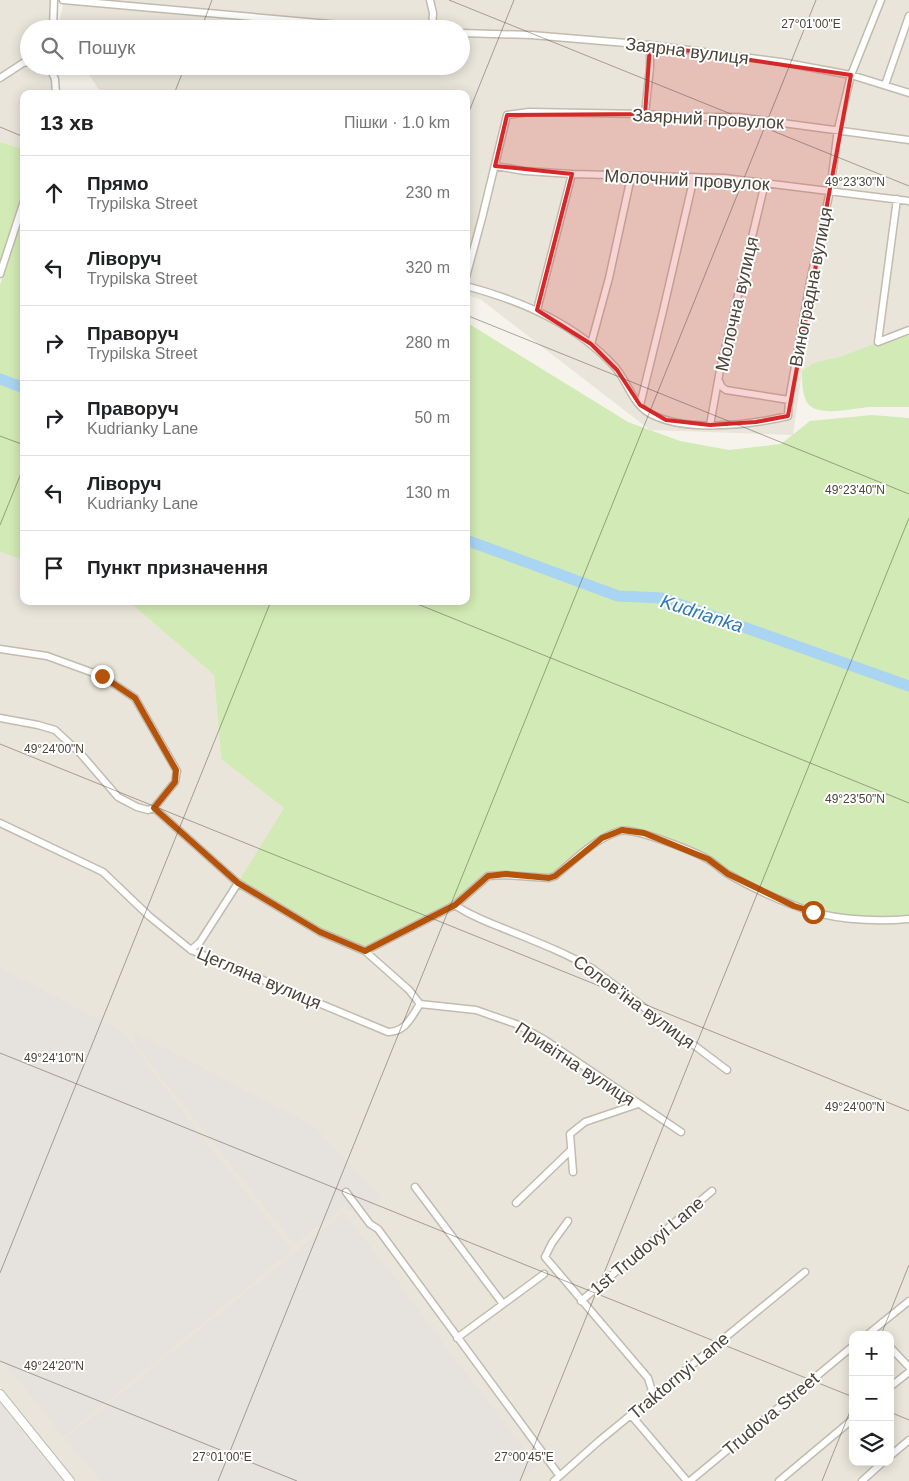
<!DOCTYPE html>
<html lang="uk">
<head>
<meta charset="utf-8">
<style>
  :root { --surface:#fff; --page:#f2f2f2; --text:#202124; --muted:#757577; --line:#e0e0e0 }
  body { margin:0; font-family:Helvetica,sans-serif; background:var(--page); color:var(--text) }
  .controls { position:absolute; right:15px; bottom:15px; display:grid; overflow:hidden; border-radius:10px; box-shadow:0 2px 12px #0003 }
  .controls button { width:45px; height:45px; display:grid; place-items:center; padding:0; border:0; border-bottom:1px solid var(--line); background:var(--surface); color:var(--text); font:25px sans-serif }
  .stop { position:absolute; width:15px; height:15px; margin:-11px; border:4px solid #b45309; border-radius:50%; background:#fff }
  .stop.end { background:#b45309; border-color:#fff; box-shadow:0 1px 5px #0008 }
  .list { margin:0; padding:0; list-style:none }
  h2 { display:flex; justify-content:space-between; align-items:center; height:65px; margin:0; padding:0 20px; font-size:21px }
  h2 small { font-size:16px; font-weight:400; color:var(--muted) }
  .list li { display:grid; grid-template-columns:32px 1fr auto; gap:15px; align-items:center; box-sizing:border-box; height:75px; padding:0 20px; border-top:1px solid var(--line) }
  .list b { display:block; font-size:19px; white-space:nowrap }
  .list p { margin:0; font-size:16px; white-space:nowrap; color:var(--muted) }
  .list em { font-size:16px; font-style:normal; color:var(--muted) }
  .icon { flex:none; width:28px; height:28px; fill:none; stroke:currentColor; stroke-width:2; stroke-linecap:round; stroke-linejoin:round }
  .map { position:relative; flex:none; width:909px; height:1481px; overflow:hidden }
  .search { position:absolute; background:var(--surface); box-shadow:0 2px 12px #0003; left:20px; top:20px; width:450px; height:55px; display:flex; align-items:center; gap:12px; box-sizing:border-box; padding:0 18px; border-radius:28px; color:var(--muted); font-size:19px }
  .panel { position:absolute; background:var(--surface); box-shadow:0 2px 12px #0003; left:20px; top:90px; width:450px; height:515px; border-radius:10px }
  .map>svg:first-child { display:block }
  .residential { fill:#eae5da; fill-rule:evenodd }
  .industrial { fill:#e6e2dd }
  .green { fill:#d2eab5 }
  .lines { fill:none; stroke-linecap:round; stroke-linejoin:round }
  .river { stroke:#a9d4f2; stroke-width:11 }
  .minor-casing { stroke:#c2bbae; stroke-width:9 }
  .tertiary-casing { stroke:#c2bbae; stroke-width:10 }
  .minor { stroke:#fff; stroke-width:6 }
  .tertiary { stroke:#fff; stroke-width:8 }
  .route { stroke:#b45309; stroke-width:6 }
  .marked { fill:#d62828; fill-opacity:0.2; stroke:#d62828; stroke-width:4; stroke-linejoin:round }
  .ticks { fill:none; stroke:#4b4439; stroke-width:1; stroke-opacity:0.45 }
  .labels { text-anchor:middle; stroke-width:4; stroke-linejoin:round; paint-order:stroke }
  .street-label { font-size:18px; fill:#4b4439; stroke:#fff }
  .water-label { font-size:19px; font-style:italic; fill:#2e7ab2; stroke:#fff }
  .ticks-label { font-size:12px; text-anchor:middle; fill:#4b4439; stroke:#fff; stroke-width:4; stroke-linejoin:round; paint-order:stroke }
</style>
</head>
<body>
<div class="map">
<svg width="909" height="1481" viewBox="0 0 909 1481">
  <rect width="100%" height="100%" fill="#f6f3ec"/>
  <path class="residential" d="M0 0H57L50 29H29V66H45L53 80V94H24V149L0 142Z
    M64 0H909V330L842 356 813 363 802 371 793 435 650 430 480 299 466 295V94H102L83 66H461V29H58Z
    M0 552 24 560V601H128L214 675 221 759 284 808 453 903 487 873 506 872 553 874 601 835 622 828 645 830 709 857 730 871 795 903 845 915 883 918 909 917V1481H75L0 1387ZM853 1335H890V1462H853Z"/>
  <path class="industrial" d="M0 968 122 1031 210 1147 292 1250 63 1437 0 1357Z
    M134 1032 314 1126 381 1197 363 1216 342 1208 294 1244 136 1046Z
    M344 1213 397 1280 436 1334 538 1466 519 1481H101L65 1439Z
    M0 1398 66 1481H0Z"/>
  <path class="green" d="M0 142 24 149V192L0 265Z
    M24 211V560L0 552V285Z
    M466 322 628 422 680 441 729 450 781 444 810 421 872 415 909 418V917L883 918 845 915 814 909 795 903 730 871 709 857 645 830 622 828 601 835 553 874 548 875 506 872 487 873 453 903 365 948 321 930 239 881 284 808 221 759 214 675 128 601H466Z
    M909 330V407C896 407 883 407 870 407 855 408 821 417 809 405 802 397 802 382 802 371L813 363 842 356Z"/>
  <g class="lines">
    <path class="river" d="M0 379 24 388
      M466 540 618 596 662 598 909 686"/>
    <defs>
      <path id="minor" d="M63 0 386 29
        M430 0 433 13 432 29
        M53 29 54 0
        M461 33 531 35 650 45 781 62 851 75 909 93
        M49 66 55 79 56 94
        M0 78 23 63 29 62
        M885 85 909 16
        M645 114 650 67V45
        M495 166 525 171 572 174 724 178 909 201
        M897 199 878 342 909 330
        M0 274 24 201
        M466 277 482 218 507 115 529 112 645 114 688 117H738L909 140
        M466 286C522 301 576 324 615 367 627 381 633 404 649 413 684 433 750 425 788 416L789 400 810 282 830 191 838 129 851 75 881 0
        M537 310 572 174
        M591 344 609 278 631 177
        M719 381 722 387 726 390 789 400
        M640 405 663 311 694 177
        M710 425 720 370 765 183
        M0 649 47 656 102 676 135 698 177 771 175 782 154 808
        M0 718 38 725 55 730 80 753 118 797 137 807 148 810 154 808 238 883 320 932 365 951 455 905 488 876 506 875 549 878 555 876C575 860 595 838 620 831 634 827 696 852 709 860 716 864 721 870 728 874 747 885 772 897 793 905 827 920 873 922 909 919
        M0 823 103 872 149 916 191 950 388 1032C406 1032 411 1017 420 1004
        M455 905C469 915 485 921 500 927 532 940 564 952 593 969L727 1070
        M191 950 200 942 238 883
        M365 951 409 990 420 1004 476 1010 516 1024 545 1040 681 1132
        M573 1172 570 1134 585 1122 638 1104
        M415 1187 503 1304
        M346 1192 370 1224 378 1229 559 1475
        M516 1203 571 1150
        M568 1221 552 1243 545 1257 648 1378 654 1397
        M581 1301 712 1191
        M867 1335 909 1301
        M457 1338 544 1274
        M890 1347 909 1367
        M890 1387 909 1372
        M631 1415 687 1481
        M890 1456 909 1440
        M554 1481 599 1441 805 1272
        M690 1481 853 1346
        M779 1481 853 1419
        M862 1481 883 1462"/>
      <path id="tertiary" d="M0 1394 70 1481"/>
    </defs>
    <use href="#minor" class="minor-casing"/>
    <use href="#tertiary" class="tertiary-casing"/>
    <use href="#minor" class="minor"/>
    <use href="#tertiary" class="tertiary"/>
  </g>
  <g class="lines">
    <path class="route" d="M102 676 135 698 176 770 175 782 154 808 238 883 320 932 365 951 455 905 488 876 506 874 549 878 555 876 602 838 622 830 644 833 708 859 728 874 794 906 813 912"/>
  </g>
  <path class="marked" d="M650 45 851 75 788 416 756 422 710 425 666 420 640 405 617 370 591 344 537 310 572 174 495 166 507 115 645 114Z"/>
  <path class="ticks" d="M449 0 909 186M201 29 212 0M174 94 185 66M466 119 514 0M0 127 24 137M466 315 909 494M0 436 24 445M0 525 24 466M410 601 909 803M0 744 909 1111M0 1053 853 1397M0 1273 271 601M881 1335 909 1265M0 1361 297 1481M890 1412 909 1420M218 1481 816 0M520 1481 909 518M822 1481 853 1404"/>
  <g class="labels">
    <g class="street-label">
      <text transform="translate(687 51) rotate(7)" y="6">Заярна вулиця</text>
      <text transform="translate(708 119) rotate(3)" y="6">Заярний провулок</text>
      <text transform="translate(687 180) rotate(3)" y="6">Молочний провулок</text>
      <text transform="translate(811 287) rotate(-79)" y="6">Виноградна вулиця</text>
      <text transform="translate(737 304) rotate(-77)" y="6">Молочна вулиця</text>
      <text transform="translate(259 978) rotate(23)" y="6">Цегляна вулиця</text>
      <text transform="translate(634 1002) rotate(36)" y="6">Соловʼїна вулиця</text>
      <text transform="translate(575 1064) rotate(33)" y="6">Привітна вулиця</text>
      <text transform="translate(647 1246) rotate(-40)" y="6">1st Trudovyi Lane</text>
      <text transform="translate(679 1376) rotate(-40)" y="6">Traktornyi Lane</text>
      <text transform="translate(771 1414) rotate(-40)" y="6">Trudova Street</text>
    </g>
    <g class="water-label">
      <text transform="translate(702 613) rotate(18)" y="7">Kudrianka</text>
    </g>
  </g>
  <g class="ticks-label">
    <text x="811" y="28">27°01'00"E</text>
    <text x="855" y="186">49°23'30"N</text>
    <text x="855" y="494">49°23'40"N</text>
    <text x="54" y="753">49°24'00"N</text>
    <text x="855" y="803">49°23'50"N</text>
    <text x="54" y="1062">49°24'10"N</text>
    <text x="855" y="1111">49°24'00"N</text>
    <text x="54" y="1370">49°24'20"N</text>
    <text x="222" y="1461">27°01'00"E</text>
    <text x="524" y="1461">27°00'45"E</text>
  </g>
</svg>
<div class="controls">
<button>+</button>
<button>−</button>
<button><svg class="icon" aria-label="layers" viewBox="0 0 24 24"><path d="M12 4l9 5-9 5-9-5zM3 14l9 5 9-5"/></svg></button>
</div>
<div class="stop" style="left:813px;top:912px"></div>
<div class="stop end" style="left:102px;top:676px"></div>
<div class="search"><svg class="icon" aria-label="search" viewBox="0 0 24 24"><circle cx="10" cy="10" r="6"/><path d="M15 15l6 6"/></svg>Пошук</div>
<section class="panel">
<h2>13 хв<small>Пішки · 1.0 km</small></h2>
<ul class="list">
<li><svg class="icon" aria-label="ahead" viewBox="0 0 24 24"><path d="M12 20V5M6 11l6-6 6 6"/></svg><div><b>Прямо</b><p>Trypilska Street</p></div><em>230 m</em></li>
<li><svg class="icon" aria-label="left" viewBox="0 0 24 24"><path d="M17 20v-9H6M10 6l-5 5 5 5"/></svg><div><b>Ліворуч</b><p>Trypilska Street</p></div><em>320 m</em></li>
<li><svg class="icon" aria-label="right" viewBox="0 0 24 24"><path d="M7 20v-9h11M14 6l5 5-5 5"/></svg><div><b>Праворуч</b><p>Trypilska Street</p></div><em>280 m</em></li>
<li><svg class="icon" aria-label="right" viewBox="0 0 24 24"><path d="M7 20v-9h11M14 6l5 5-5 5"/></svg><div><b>Праворуч</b><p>Kudrianky Lane</p></div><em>50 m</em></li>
<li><svg class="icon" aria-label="left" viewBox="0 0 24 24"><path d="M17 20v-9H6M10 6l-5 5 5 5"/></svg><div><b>Ліворуч</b><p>Kudrianky Lane</p></div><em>130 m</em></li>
<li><svg class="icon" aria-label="arrive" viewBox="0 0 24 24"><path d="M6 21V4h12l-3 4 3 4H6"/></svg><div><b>Пункт призначення</b></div></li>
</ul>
</section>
</div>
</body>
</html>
